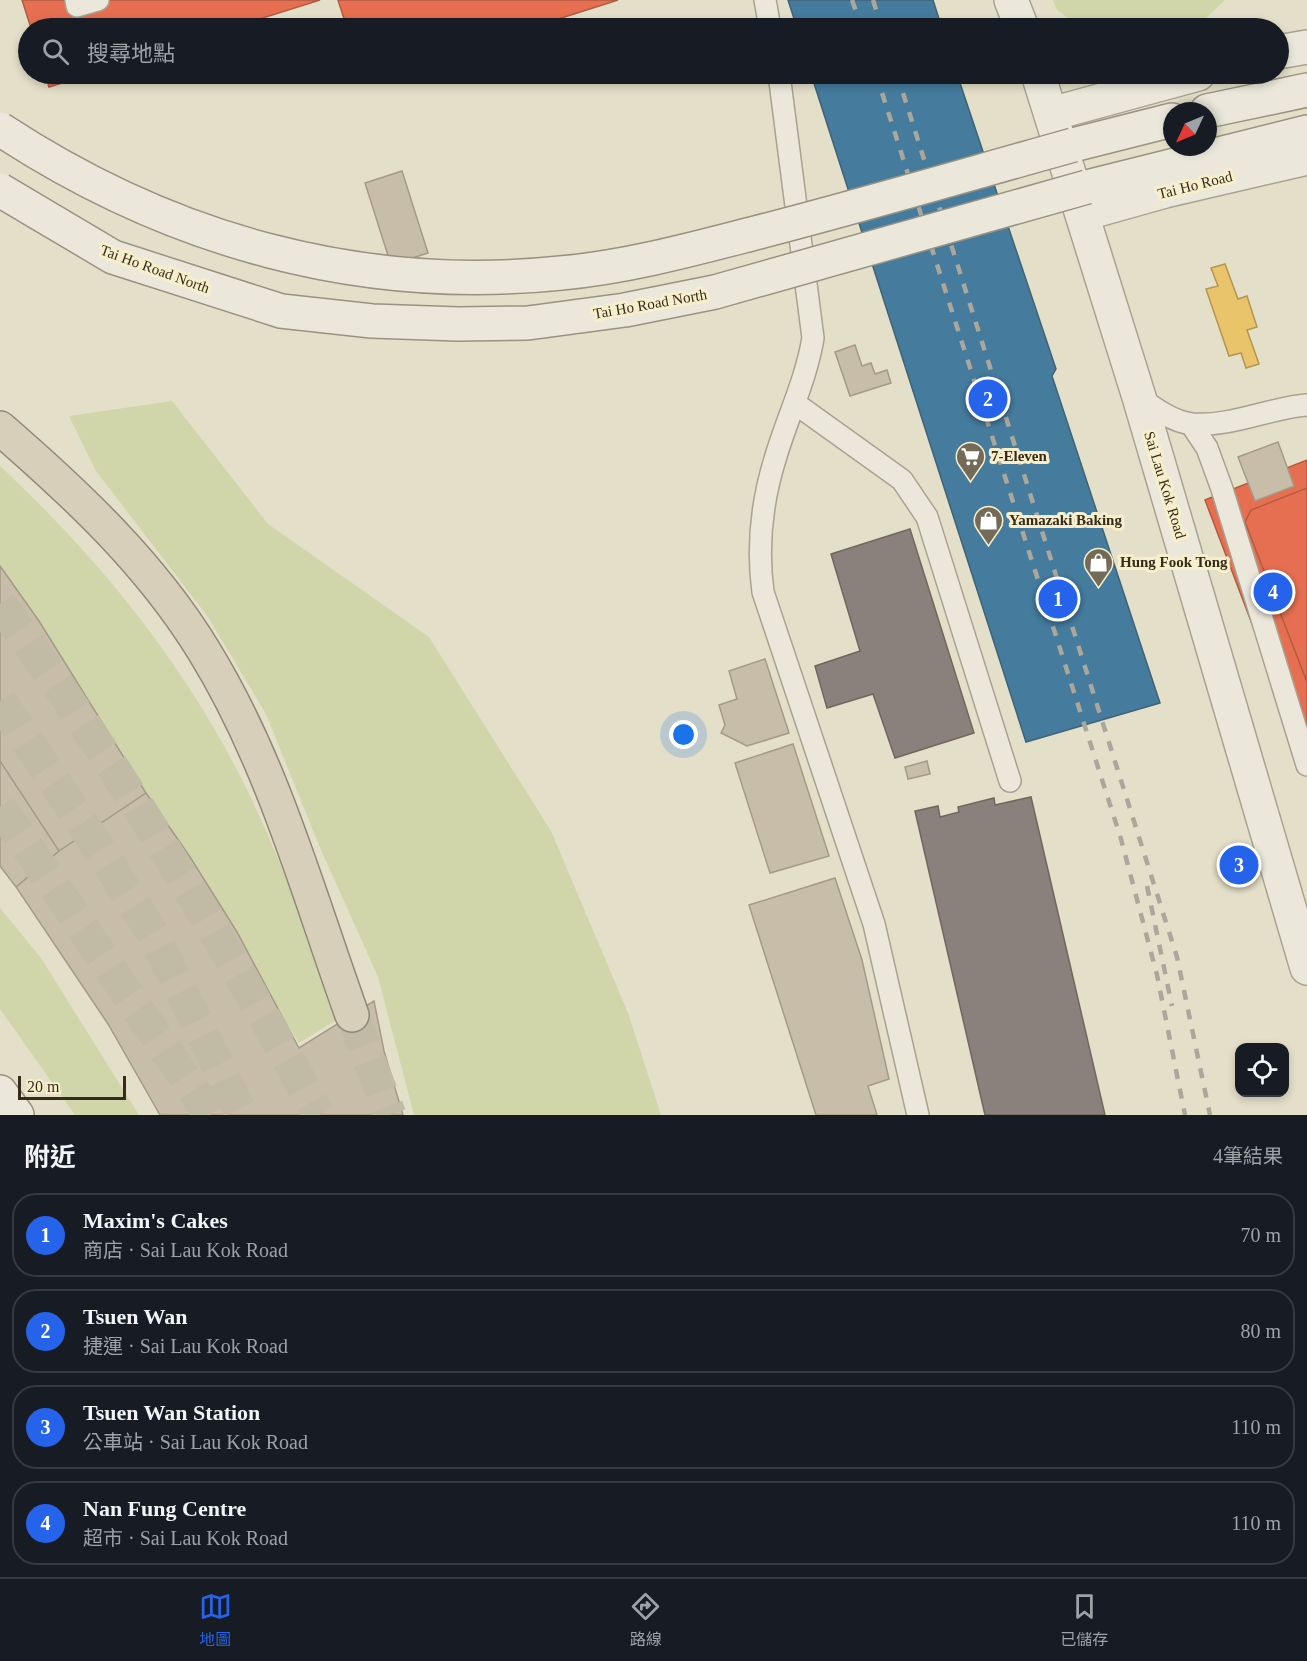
<!DOCTYPE html>
<html lang="zh-TW">
<head>
<meta charset="utf-8">
<style>
  :root { --surface:#171b24; --page:#20242c; --text:#f1f3f6; --muted:#9ea1a6; --line:#363941; --accent:#2563eb }
  body { margin:0; font-family:"Times New Roman","Noto Sans TC",serif; background:var(--page); color:var(--text) }
  .controls { position:absolute; right:18px; bottom:18px; display:grid; overflow:hidden; border-radius:12px; box-shadow:0 3px 9px #0003 }
  .controls button { width:54px; height:54px; display:grid; place-items:center; padding:0; border:0; border-bottom:2px solid var(--line); background:var(--surface); color:var(--text); font:30px sans-serif }
  .compass { position:absolute; left:1163px; top:102px; width:54px; height:54px; border-radius:50%; background:var(--surface); box-shadow:0 3px 9px #0003; rotate:226deg }
  .scale { position:absolute; left:18px; bottom:15px; width:108px; box-sizing:border-box; padding-left:6px; border:3px solid #362b1b; border-top:0; font-size:16px; line-height:21px; white-space:nowrap; color:#362b1b; -webkit-text-stroke:4px #f7efcc; paint-order:stroke }
  .you { position:absolute; left:684px; top:735px; width:21px; height:21px; margin:-15px; border:4px solid #fff; border-radius:50%; background:#1a73e8; box-shadow:0 0 0 9px #1a73e833 }
  .badge { display:grid; place-items:center; width:39px; height:39px; border-radius:50%; background:var(--accent); color:#fff; font-size:20px; font-weight:700 }
  .pin { position:absolute; translate:-50% -50%; border:3px solid #fff; box-shadow:0 2px 6px #0006 }
  .list { margin:0; padding:0; list-style:none }
  h2 { display:flex; justify-content:space-between; align-items:center; height:78px; margin:0; padding:0 24px; font-size:26px }
  h2 small { font-size:20px; font-weight:400; color:var(--muted) }
  .list li { display:grid; grid-template-columns:39px 1fr auto; gap:18px; align-items:center; box-sizing:border-box; height:84px; margin:0 12px 12px; padding:0 12px; border:2px solid var(--line); border-radius:24px }
  .list b { display:block; font-size:22px; white-space:nowrap }
  .list p { margin:0; font-size:20px; white-space:nowrap; color:var(--muted) }
  .list em { font-size:20px; font-style:normal; color:var(--muted) }
  .icon { flex:none; width:33px; height:33px; fill:none; stroke:currentColor; stroke-width:2; stroke-linecap:round; stroke-linejoin:round }
  .map { position:relative; flex:none; width:1307px; height:1115px; overflow:hidden }
  .search { position:absolute; background:var(--surface); box-shadow:0 3px 9px #0003; left:18px; right:18px; top:18px; height:66px; display:flex; align-items:center; gap:15px; box-sizing:border-box; padding:0 21px; border-radius:33px; color:var(--muted); font-size:22px }
  .sheet { height:462px; background:var(--surface) }
  nav { display:flex; justify-content:space-around; align-items:center; box-sizing:border-box; height:84px; border-top:2px solid var(--line); background:var(--surface); font-size:16px; color:var(--muted) }
  nav a { display:grid; justify-items:center; gap:3px }
  nav .on { color:var(--accent) }
  .map>svg:first-child { display:block }
  .green { fill:#d0d6a9 }
  .homes { fill:#e9c46a; stroke:#b39652; stroke-width:1.5 }
  .shops { fill:#e76f51; stroke:#b25b41; stroke-width:1.5 }
  .public { fill:#457b9d; stroke:#406376; stroke-width:1.5 }
  .industry { fill:#8a817c; stroke:#71675f; stroke-width:1.5 }
  .building { fill:#c8bda9; stroke:#a49a88; stroke-width:1.5 }
  .lines { fill:none; stroke-linecap:round; stroke-linejoin:round }
  .trunk-tunnel { stroke:#c1bba5; stroke-width:33; stroke-dasharray:33 16; stroke-linecap:butt }
  .motorway-tunnel { stroke:#c1bba5; stroke-width:33; stroke-dasharray:33 16; stroke-linecap:butt }
  .service-casing { stroke:#a8a292; stroke-width:24 }
  .tertiary-casing { stroke:#a8a292; stroke-width:36 }
  .secondary-casing { stroke:#989282; stroke-width:36 }
  .motorway-casing { stroke:#8e8879; stroke-width:36 }
  .service { stroke:#ebe8db; stroke-width:21 }
  .tertiary { stroke:#ebe8db; stroke-width:33 }
  .secondary { stroke:#ebe8db; stroke-width:33 }
  .motorway { stroke:#d7cfb9; stroke-width:33 }
  .rail { stroke:#aaa79c; stroke-width:4.5; stroke-dasharray:10 10; stroke-linecap:butt }
  .secondary-bridge-casing { stroke:#989282; stroke-width:36; stroke-linecap:butt }
  .secondary-bridge { stroke:#ebe8db; stroke-width:33 }
  .labels { text-anchor:middle; stroke-width:6; stroke-linejoin:round; paint-order:stroke }
  .street-label { font-size:15px; fill:#362b1b; stroke:#f7efcc }
  .poi-label { font-size:15px; font-weight:bold; fill:#362b1b; stroke:#f7efcc; text-anchor:start }
</style>
</head>
<body>
<div class="map">
<svg width="1307" height="1115" viewBox="0 0 1307 1115">
  <rect width="100%" height="100%" fill="#e4dfc8"/>
  <path class="green" d="M1053 0H1225L1202 22 1179 28H1082L1057 10Z
    M172 401 268 524 429 637 551 831 628 1013 661 1115H414L378 977 318 843 266 714 208 617 96 471 69 416Z
    M0 466C101 560 189 669 249 794 284 866 310 943 341 1017L299 1043 79 684 0 566Z
    M0 908 41 958 139 1115H75L0 1009Z"/>
  <path class="homes" d="M1225 264 1238 299 1247 296 1257 327 1247 330 1259 364 1246 368 1241 353 1229 356 1206 289 1218 286 1211 268Z"/>
  <path class="shops" d="M22 0H320L231 28H31Z
    M338 0H618L530 28H347Z
    M45 74H91L49 87Z
    M361 74H389L364 81Z
    M1307 460V769L1205 500Z
    M1307 488V682L1245 522 1251 510Z"/>
  <path class="public" d="M788 0H933L942 28H797Z
    M811 74H957L1056 369 1052 376 1160 703 1026 742Z"/>
  <path class="industry" d="M910 529 974 733 895 758 873 694 827 708 815 666 860 651 831 554Z
    M1031 797 1105 1115H985L915 811 938 806 940 817 959 812 958 807 994 798 995 805Z"/>
  <path class="building" d="M402 171 428 253 391 265 365 183Z
    M855 345 862 366 871 363 875 374 887 370 891 383 850 396 835 352Z
    M1278 442 1294 486 1255 501 1238 457Z
    M0 566 39 621 146 793 59 851 0 761Z
    M765 659 789 733 747 746 721 733 725 725 719 705 737 699 729 671Z
    M793 744 829 856 770 873 735 763Z
    M0 761 59 851 16 887 0 866Z
    M927 761 930 774 908 779 905 767Z
    M146 793 190 857 237 932 299 1048 374 1001 384 1051 403 1115H160L108 1024 16 887 59 851Z
    M835 878 862 960 889 1079 868 1086 877 1115H816L749 905Z"/>
  <g class="lines">
    <path class="trunk-tunnel" d="M0 701 88 832 153 934 242 1115
      M0 807 210 1115"/>
    <path class="motorway-tunnel" d="M0 604C120 767 222 939 319 1115
      M352 1015 390 1115"/>
    <defs>
      <path id="service" d="M76 0 77 6 98 0
        M765 0 770 28
        M779 74 813 338C806 380 788 416 776 456 762 500 757 548 763 592L874 924 918 1115
        M1139 397C1154 408 1173 422 1192 424 1231 427 1269 408 1307 405
        M796 404 902 480 927 517 1010 781
        M1191 424 1207 448 1222 489 1307 765"/>
      <path id="tertiary" d="M1011 0 1022 28
        M1278 52 1307 47
        M1038 74 1139 397 1307 968
        M1051 114 1198 74
        M1083 214 1165 191 1307 158"/>
      <path id="secondary" d="M1207 111 1307 90
        M1073 145 1172 120
        M1087 187 1307 132
        M0 1092 17 1115"/>
      <path id="motorway" d="M0 428C76 494 151 564 204 651 273 763 308 893 352 1015"/>
    </defs>
    <use href="#service" class="service-casing"/>
    <use href="#tertiary" class="tertiary-casing"/>
    <use href="#secondary" class="secondary-casing"/>
    <use href="#motorway" class="motorway-casing"/>
    <use href="#service" class="service"/>
    <use href="#tertiary" class="tertiary"/>
    <use href="#secondary" class="secondary"/>
    <use href="#motorway" class="motorway"/>
    <path class="rail" d="M852 0 862 28
      M873 0 882 28
      M876 74 1121 839 1157 975 1185 1115
      M897 74 1177 957 1210 1115
      M1147 886 1172 1006"/>
    <defs>
      <path id="secondary-bridge" d="M0 129C169 240 359 294 561 273 628 267 693 249 759 232 864 205 969 174 1073 145
        M0 190 113 257 281 311 372 321 458 324 528 323 625 310 715 292 1087 187"/>
    </defs>
    <use href="#secondary-bridge" class="secondary-bridge-casing"/>
    <use href="#secondary-bridge" class="secondary-bridge"/>
  </g>
  <defs>
    <symbol id="supermarket-pin" viewBox="-11 -11 22 30"><path d="M0 17L-7.5 6A9.5 9.5 0 1 1 7.5 6Z" fill="#736a58" stroke="#f7efcc"/><path d="M-6-5.5h2.5l.6 2H6L4.5 2H-2.5L-4.4-4H-6ZM-1.5 3.2a1.3 1.3 0 1 0 .1 0ZM3 3.2a1.3 1.3 0 1 0 .1 0Z" fill="#fff"/></symbol>
    <symbol id="shop-pin" viewBox="-11 -11 22 30"><path d="M0 17L-7.5 6A9.5 9.5 0 1 1 7.5 6Z" fill="#736a58" stroke="#f7efcc"/><path d="M-5-2.5h2.3a2.7 3.5 0 0 1 5.4 0H5L5.5 6h-11ZM-1.5-2.5h3a1.5 2.3 0 0 0-3 0Z" fill="#fff"/></symbol>
  </defs>
  <g fill-rule="evenodd">
    <use href="#supermarket-pin" x="954" y="440" width="33" height="45"/>
    <use href="#shop-pin" x="972" y="504" width="33" height="45"/>
    <use href="#shop-pin" x="1082" y="546" width="33" height="45"/>
  </g>
  <g class="labels">
    <g class="street-label">
      <text transform="translate(1195 185) rotate(-14)" y="5">Tai Ho Road</text>
      <text transform="translate(155 269) rotate(20)" y="5">Tai Ho Road North</text>
      <text transform="translate(650 304) rotate(-10)" y="5">Tai Ho Road North</text>
      <text transform="translate(1165 485) rotate(73)" y="5">Sai Lau Kok Road</text>
    </g>
    <g class="poi-label">
      <text x="991" y="461">7-Eleven</text>
      <text x="1009" y="525">Yamazaki Baking</text>
      <text x="1120" y="567">Hung Fook Tong</text>
    </g>
  </g>
</svg>
<div class="controls">
<button><svg class="icon" aria-label="locate" viewBox="0 0 24 24"><circle cx="12" cy="12" r="6"/><path d="M12 2v4M12 18v4M2 12h4M18 12h4"/></svg></button>
</div>
<svg class="compass" viewBox="-18 -18 36 36"><path d="M0-13l5 13h-10z" fill="#e53935"/><path d="M0 13l5-13h-10z" fill="#9ea1a6"/></svg>
<div class="scale">20 m</div>
<div class="you"></div>
<div class="pin badge" style="left:1058px;top:599px">1</div>
<div class="pin badge" style="left:988px;top:399px">2</div>
<div class="pin badge" style="left:1239px;top:865px">3</div>
<div class="pin badge" style="left:1273px;top:592px">4</div>
<div class="search"><svg class="icon" aria-label="search" viewBox="0 0 24 24"><circle cx="10" cy="10" r="6"/><path d="M15 15l6 6"/></svg>搜尋地點</div>
</div>
<section class="sheet">
<h2>附近<small>4筆結果</small></h2>
<ul class="list">
<li><span class="badge">1</span><div><b>Maxim's Cakes</b><p>商店 · Sai Lau Kok Road</p></div><em>70 m</em></li>
<li><span class="badge">2</span><div><b>Tsuen Wan</b><p>捷運 · Sai Lau Kok Road</p></div><em>80 m</em></li>
<li><span class="badge">3</span><div><b>Tsuen Wan Station</b><p>公車站 · Sai Lau Kok Road</p></div><em>110 m</em></li>
<li><span class="badge">4</span><div><b>Nan Fung Centre</b><p>超市 · Sai Lau Kok Road</p></div><em>110 m</em></li>
</ul>
</section>
<nav>
<a class="on"><svg class="icon" aria-label="map" viewBox="0 0 24 24"><path d="M3 6l6-2 6 2 6-2v14l-6 2-6-2-6 2zM9 4v14M15 6v14"/></svg>地圖</a>
<a><svg class="icon" aria-label="directions" viewBox="0 0 24 24"><path d="M12 3l9 9-9 9-9-9zM9 14v-3h6M13 9l2 2-2 2"/></svg>路線</a>
<a><svg class="icon" aria-label="saved" viewBox="0 0 24 24"><path d="M7 4h10v16l-5-4-5 4z"/></svg>已儲存</a>
</nav>
</body>
</html>
